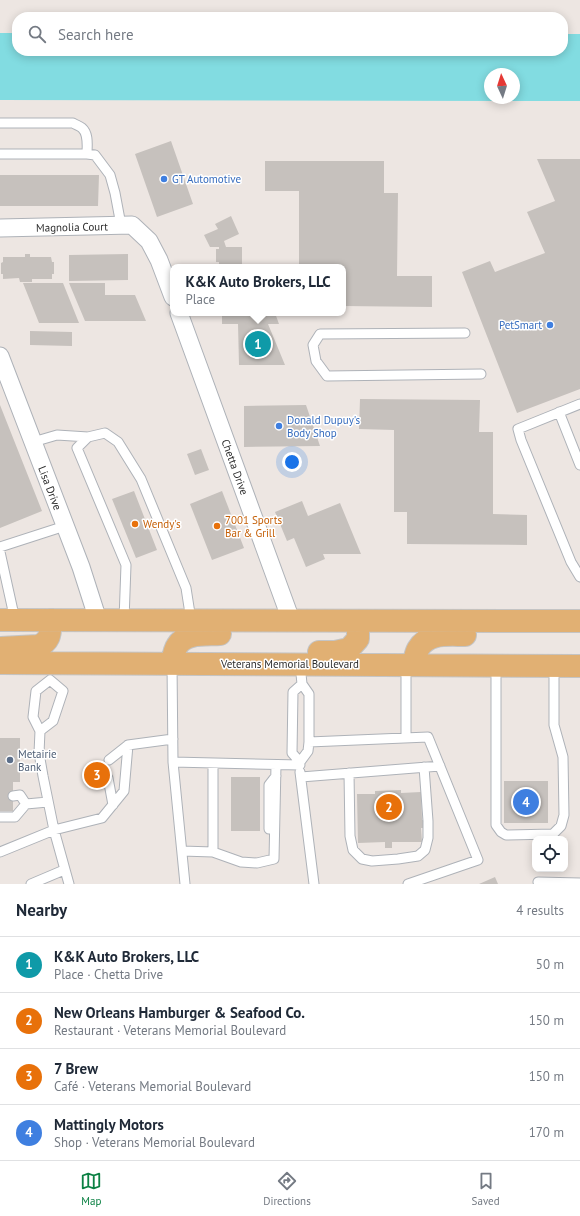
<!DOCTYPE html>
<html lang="en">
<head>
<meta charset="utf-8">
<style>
  :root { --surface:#fff; --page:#f2f2f3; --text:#1f2937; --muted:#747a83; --line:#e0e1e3; --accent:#0b8043 }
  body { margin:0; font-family:"PT Sans",sans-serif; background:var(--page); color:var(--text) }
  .controls { position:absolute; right:12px; bottom:12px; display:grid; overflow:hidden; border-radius:8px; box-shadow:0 2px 10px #0003 }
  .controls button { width:36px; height:36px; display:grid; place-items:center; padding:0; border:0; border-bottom:1px solid var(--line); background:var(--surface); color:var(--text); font:20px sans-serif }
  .compass { position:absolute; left:484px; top:68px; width:36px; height:36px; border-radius:50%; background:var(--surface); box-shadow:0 2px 10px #0003; rotate:356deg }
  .you { position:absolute; left:292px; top:462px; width:14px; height:14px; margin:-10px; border:3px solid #fff; border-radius:50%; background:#1a73e8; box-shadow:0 0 0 6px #1a73e833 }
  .badge { display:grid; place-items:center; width:26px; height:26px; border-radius:50%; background:var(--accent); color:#fff; font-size:13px; font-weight:700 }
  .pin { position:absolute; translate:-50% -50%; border:2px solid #fff; box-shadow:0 1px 4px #0006 }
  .popup { position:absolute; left:170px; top:264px; width:176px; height:52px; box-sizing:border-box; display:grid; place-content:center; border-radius:8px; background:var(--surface); filter:drop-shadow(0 1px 3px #0005); font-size:13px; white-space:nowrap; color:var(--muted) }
  .popup b { font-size:15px; color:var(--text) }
  .popup::after { content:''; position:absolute; left:50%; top:100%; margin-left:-8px; border:8px solid transparent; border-top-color:var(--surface) }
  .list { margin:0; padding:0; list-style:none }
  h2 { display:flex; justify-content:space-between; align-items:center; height:52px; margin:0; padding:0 16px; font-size:17px }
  h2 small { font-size:13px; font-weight:400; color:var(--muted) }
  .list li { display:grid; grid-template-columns:26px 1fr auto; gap:12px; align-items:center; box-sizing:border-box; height:56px; padding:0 16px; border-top:1px solid var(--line) }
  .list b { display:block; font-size:15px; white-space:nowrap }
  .list p { margin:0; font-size:13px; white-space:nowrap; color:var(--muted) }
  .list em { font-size:13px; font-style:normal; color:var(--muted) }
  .icon { flex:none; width:22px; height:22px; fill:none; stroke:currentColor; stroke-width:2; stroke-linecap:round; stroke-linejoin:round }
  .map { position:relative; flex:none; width:580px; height:884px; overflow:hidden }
  .search { position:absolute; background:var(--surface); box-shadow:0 2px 10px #0003; left:12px; right:12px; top:12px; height:44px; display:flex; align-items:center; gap:10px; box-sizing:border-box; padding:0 14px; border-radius:16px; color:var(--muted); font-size:15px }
  .sheet { height:276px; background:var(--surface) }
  nav { display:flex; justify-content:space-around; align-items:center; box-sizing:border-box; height:56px; border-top:1px solid var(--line); background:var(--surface); font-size:11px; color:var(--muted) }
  nav a { display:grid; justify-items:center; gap:2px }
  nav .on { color:var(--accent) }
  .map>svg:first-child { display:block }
  .water { fill:#82dce1; fill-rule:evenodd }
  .building { fill:#c6c1bd }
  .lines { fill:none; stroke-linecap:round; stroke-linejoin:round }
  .lane-casing { stroke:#aeb2b8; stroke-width:11 }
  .street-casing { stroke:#aeb2b8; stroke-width:19 }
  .primary-casing { stroke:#c4c4c4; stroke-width:24 }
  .lane { stroke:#fff; stroke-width:9 }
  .street { stroke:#fff; stroke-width:17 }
  .primary { stroke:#e1b073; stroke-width:22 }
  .shop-dot { fill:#3f7fe0; stroke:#fff; stroke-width:1.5 }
  .food-dot { fill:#e8710a; stroke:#fff; stroke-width:1.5 }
  .service-dot { fill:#5c6f8a; stroke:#fff; stroke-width:1.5 }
  .labels { text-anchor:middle; stroke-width:3; stroke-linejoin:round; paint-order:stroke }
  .shop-label { font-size:11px; fill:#366cbe; stroke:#fff; text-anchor:start }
  .street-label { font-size:11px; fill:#2d2d2d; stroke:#fff }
  .food-label { font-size:11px; fill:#c56008; stroke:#fff; text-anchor:start }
  .service-label { font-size:11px; fill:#4e5e75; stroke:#fff; text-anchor:start }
</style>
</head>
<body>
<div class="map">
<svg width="580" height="884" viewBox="0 0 580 884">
  <rect width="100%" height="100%" fill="#ede6e2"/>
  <path class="water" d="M0 33H17V51H563V34H580V101L0 100ZM490 74H514V98H490Z"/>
  <path class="building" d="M171 141 193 204 157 217 135 154Z
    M537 159H580V389L517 413 462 272 490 261 495 272 545 253 527 212 555 201Z
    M265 161H384V193H398L397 276H432V307L343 306V267H299V191H265Z
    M0 175H99L98 206H0Z
    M231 216 239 234 224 241 226 247H242V267H219V262H216V249H219V247H210L204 235 218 229 215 224Z
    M25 254H30V257H51L52 262H54V274H52V279H32V282H20L19 278 3 279V274H1V263L3 262V257H25Z
    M128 254V280L69 281V255Z
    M23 283H63L79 323H39Z
    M69 283H105V295H135L146 321H85Z
    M222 313H275L279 324H268L285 365H239L238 324H222Z
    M30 331 72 332V346L30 345Z
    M360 399 480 400 479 432H493V514L527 515V545L407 544V512H394V430L359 429Z
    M0 405 42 511 0 528Z
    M306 405 320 446 244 447V406Z
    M201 449 209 470 195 475 187 454Z
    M134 491 157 550 136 558 112 499Z
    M222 491 244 548 212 560 190 504Z
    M302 501 308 516 340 503 361 554H323L325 559 306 567 294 538 287 541 275 512Z
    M0 738H20V782H13V811H0Z
    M231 777H260V831H231Z
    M504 781H548V823H504Z
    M401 790V793L421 792 422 820H426V828H421L422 842H392V848H385V842L358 843 357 794H375V791Z
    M495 877 498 884H479Z"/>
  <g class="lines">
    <defs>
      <path id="lane" d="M0 123H73C76 125 80 126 82 128 89 134 87 146 87 154
        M0 154H87L95 155 110 175 115 193 121 225
        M465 333 320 334 313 345 316 361 327 376 481 374
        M580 404 518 429 521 440 571 562 580 577
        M559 412 580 465
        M33 442 57 435 88 437
        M0 547 65 526
        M0 552 15 620
        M124 620 126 565 77 448 88 437 105 433 118 442 141 479 186 588 191 620
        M172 664 173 762 185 884
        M300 664 302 684 309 694V742L308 751 300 762 292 753 293 692 302 684
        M406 665V738
        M496 665V825L501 832 506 835 553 834 561 826 564 815 563 757 554 725V666
        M309 742 428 737 478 860 408 884
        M109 760 128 745
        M173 762 300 765
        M300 772 314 884
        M349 773 350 836 353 850 362 859 372 861 398 859 418 856 425 850 428 838V821L424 767
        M301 777 440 766
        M108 778 113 805
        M13 796 20 795 26 804
        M0 817H15L26 804 48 802
        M269 829V785L276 776
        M182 851 213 852V763
        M0 852 54 830 43 776 39 753 40 731 33 717 36 691 50 680 63 691 53 721 40 731
        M213 852 241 862 257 863 274 859 276 765
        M31 884 64 870
        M69 884 54 830 102 818 124 791 128 745 173 739
        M539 884 538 882 580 883"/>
      <path id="street" d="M0 228 132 225 149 241 159 260 173 297
        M179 313 291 620
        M0 356 81 567 98 620"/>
      <path id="primary" d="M0 620 580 621
        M0 648 38 646C51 642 50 632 51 620
        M319 652H335L349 649 358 639V621
        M0 663 580 666
        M172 664C173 658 174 650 177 646 185 632 206 635 220 634
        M413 665C415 660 415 654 418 649 428 632 447 635 465 635"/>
    </defs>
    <use href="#lane" class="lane-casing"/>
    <use href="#street" class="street-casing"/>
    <use href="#primary" class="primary-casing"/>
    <use href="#lane" class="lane"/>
    <use href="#street" class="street"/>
    <use href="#primary" class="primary"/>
  </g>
  <g class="shop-dot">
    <circle cx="164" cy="179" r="4"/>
    <circle cx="550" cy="325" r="4"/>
    <circle cx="279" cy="426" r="4"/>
  </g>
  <g class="food-dot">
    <circle cx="135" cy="524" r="4"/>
    <circle cx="217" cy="526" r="4"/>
  </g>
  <circle class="service-dot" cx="10" cy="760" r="4"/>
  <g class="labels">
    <g class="shop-label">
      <text x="172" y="183">GT Automotive</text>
      <text x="542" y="329" text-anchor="end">PetSmart</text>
      <text x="287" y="424">Donald Dupuy's<tspan x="287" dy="13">Body Shop</tspan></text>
    </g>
    <g class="street-label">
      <text transform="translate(72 227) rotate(-1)" y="4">Magnolia Court</text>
      <text transform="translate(235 467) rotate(70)" y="4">Chetta Drive</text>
      <text transform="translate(50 488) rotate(69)" y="4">Lisa Drive</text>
      <text x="290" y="668">Veterans Memorial Boulevard</text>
    </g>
    <g class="food-label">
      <text x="225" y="524">7001 Sports<tspan x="225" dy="13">Bar &amp; Grill</tspan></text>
      <text x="143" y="528">Wendy's</text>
    </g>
    <g class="service-label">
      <text x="18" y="758">Metairie<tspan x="18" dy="13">Bank</tspan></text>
    </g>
  </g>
</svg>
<div class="controls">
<button><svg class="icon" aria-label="locate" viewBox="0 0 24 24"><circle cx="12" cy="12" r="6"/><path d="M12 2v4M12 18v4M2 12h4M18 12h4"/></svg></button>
</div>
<svg class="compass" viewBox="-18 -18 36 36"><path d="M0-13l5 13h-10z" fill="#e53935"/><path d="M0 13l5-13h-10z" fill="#747a83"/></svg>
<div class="you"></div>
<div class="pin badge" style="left:258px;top:344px;background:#0f9aa8">1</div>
<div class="popup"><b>K&amp;K Auto Brokers, LLC</b>Place</div>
<div class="pin badge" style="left:389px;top:807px;background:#e8710a">2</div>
<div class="pin badge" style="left:97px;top:775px;background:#e8710a">3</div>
<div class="pin badge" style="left:526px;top:802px;background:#3f7fe0">4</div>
<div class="search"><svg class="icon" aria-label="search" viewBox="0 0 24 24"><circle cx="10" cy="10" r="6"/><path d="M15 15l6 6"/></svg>Search here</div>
</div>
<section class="sheet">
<h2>Nearby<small>4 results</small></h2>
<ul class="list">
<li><span class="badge" style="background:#0f9aa8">1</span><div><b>K&amp;K Auto Brokers, LLC</b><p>Place · Chetta Drive</p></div><em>50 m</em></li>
<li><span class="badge" style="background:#e8710a">2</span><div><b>New Orleans Hamburger &amp; Seafood Co.</b><p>Restaurant · Veterans Memorial Boulevard</p></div><em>150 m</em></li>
<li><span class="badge" style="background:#e8710a">3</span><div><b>7 Brew</b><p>Café · Veterans Memorial Boulevard</p></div><em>150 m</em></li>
<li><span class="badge" style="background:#3f7fe0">4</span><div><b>Mattingly Motors</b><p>Shop · Veterans Memorial Boulevard</p></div><em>170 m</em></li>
</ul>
</section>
<nav>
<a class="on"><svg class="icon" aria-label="map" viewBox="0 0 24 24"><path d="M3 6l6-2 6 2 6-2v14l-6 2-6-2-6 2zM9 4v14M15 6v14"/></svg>Map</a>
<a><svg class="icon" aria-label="directions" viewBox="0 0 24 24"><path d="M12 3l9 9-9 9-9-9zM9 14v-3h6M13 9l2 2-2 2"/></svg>Directions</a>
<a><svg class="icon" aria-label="saved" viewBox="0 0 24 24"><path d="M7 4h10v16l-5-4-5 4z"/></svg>Saved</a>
</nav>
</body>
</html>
